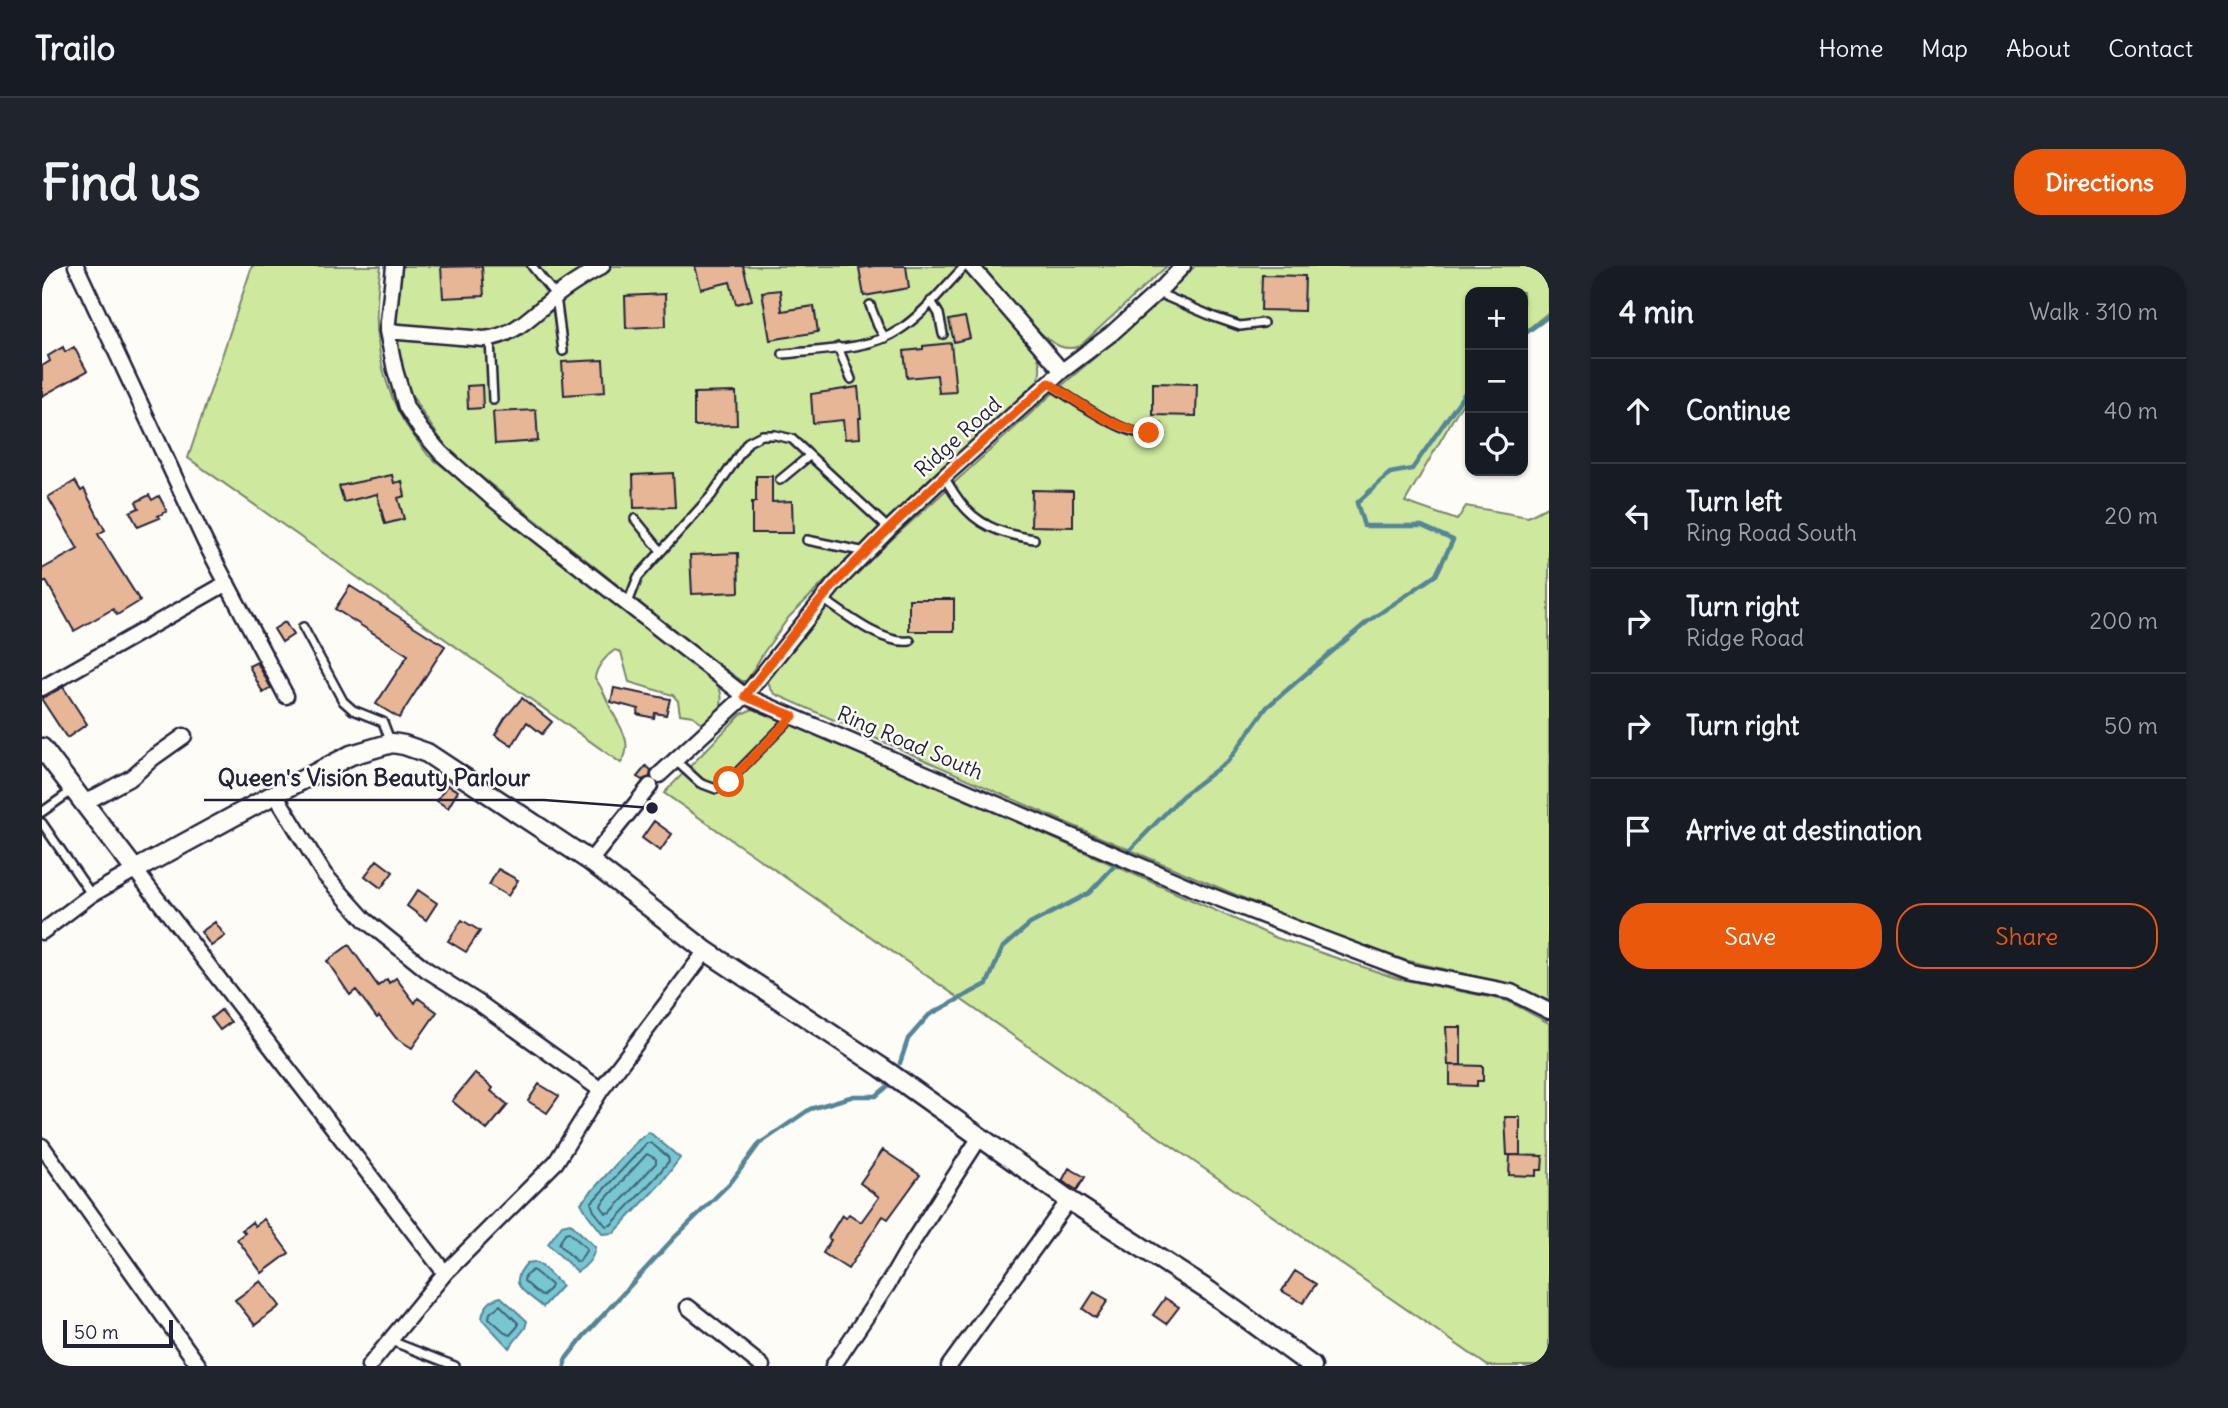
<!DOCTYPE html>
<html lang="en">
<head>
<meta charset="utf-8">
<style>
  :root { --surface:#171b24; --page:#20242c; --text:#f1f3f6; --muted:#9ea1a6; --line:#363941; --accent:#ea580c }
  body { margin:0; font-family:Delius,sans-serif; background:var(--page); color:var(--text) }
  .controls { position:absolute; right:21px; top:21px; display:grid; overflow:hidden; border-radius:14px; box-shadow:0 2px 5px #0004 }
  .controls button { width:63px; height:63px; display:grid; place-items:center; padding:0; border:0; border-bottom:2px solid var(--line); background:var(--surface); color:var(--text); font:35px sans-serif }
  .scale { position:absolute; left:21px; bottom:18px; width:110px; box-sizing:border-box; padding-left:7px; border:4px solid #22223b; border-top:0; font-size:19px; line-height:24px; white-space:nowrap; color:#22223b; -webkit-text-stroke:5px #fdfcf7; paint-order:stroke }
  .stop { position:absolute; width:21px; height:21px; margin:-16px; border:5px solid #ea580c; border-radius:50%; background:#fff }
  .stop.end { background:#ea580c; border-color:#fff; box-shadow:0 2px 7px #0008 }
  .list { margin:0; padding:0; list-style:none }
  h2 { display:flex; justify-content:space-between; align-items:center; height:91px; margin:0; padding:0 28px; font-size:30px }
  h2 small { font-size:23px; font-weight:400; color:var(--muted) }
  .list li { display:grid; grid-template-columns:46px 1fr auto; gap:21px; align-items:center; box-sizing:border-box; height:105px; padding:0 28px; border-top:2px solid var(--line) }
  .list b { display:block; font-size:26px; white-space:nowrap }
  .list p { margin:0; font-size:23px; white-space:nowrap; color:var(--muted) }
  .list em { font-size:23px; font-style:normal; color:var(--muted) }
  .actions { display:flex; gap:14px; padding:21px 28px }
  .actions a { flex:1; padding:16px 0; border:2px solid var(--accent); border-radius:28px; text-align:center; font-size:24px; color:var(--accent) }
  .actions .main { background:var(--accent); color:#fff }
  .icon { flex:none; width:38px; height:38px; fill:none; stroke:currentColor; stroke-width:2; stroke-linecap:round; stroke-linejoin:round }
  .map { position:relative; flex:none; width:1507px; height:1100px; overflow:hidden; border-radius:28px }
  header { display:flex; align-items:center; gap:42px; box-sizing:border-box; height:98px; padding:0 35px; background:var(--surface); border-bottom:2px solid var(--line) }
  header strong { font-size:33px }
  nav { display:flex; gap:38px; margin-inline-start:auto; font-size:24px }
  .intro { display:flex; align-items:center; justify-content:space-between; box-sizing:border-box; height:168px; padding:0 42px }
  h1 { margin:0; font-size:49px }
  .button { padding:18px 32px; border-radius:28px; background:var(--accent); color:#fff; font-size:24px; font-weight:700 }
  main { display:flex; gap:42px; padding:0 42px }
  aside { flex:1; background:var(--surface); border-radius:28px; box-shadow:0 2px 5px #0004 }
  .map>svg:first-child { display:block }
  .green { fill:#cee89e; stroke:#78856c; stroke-width:2 }
  .water { fill:#77c7d2; stroke:#558596; stroke-width:2 }
  .lines { fill:none; stroke-linecap:round; stroke-linejoin:round }
  .shore { stroke:#446477; stroke-width:2 }
  .stream { stroke:#558596; stroke-width:4.5 }
  .building { fill:#e6b697; stroke:#22223b; stroke-width:2 }
  .service-casing { stroke:#22223b; stroke-width:12 }
  .minor-casing { stroke:#22223b; stroke-width:19 }
  .tertiary-casing { stroke:#22223b; stroke-width:23 }
  .service { stroke:#fdfcf7; stroke-width:7 }
  .minor { stroke:#fdfcf7; stroke-width:14 }
  .tertiary { stroke:#fdfcf7; stroke-width:18 }
  .route { stroke:#ea580c; stroke-width:9 }
  .labels { text-anchor:middle; stroke-width:5; stroke-linejoin:round; paint-order:stroke }
  .street-label { font-size:21px; fill:#22223b; stroke:#fdfcf7 }
  .leader { fill:none; stroke:#22223b; stroke-width:2.5 }
  .callout-dot { fill:#22223b; stroke:#fdfcf7; stroke-width:2.5 }
  .callout-label { font-size:23px; text-anchor:middle; font-weight:bold; fill:#22223b; stroke:#fdfcf7; stroke-width:5; stroke-linejoin:round; paint-order:stroke }
</style>
</head>
<body>
<header>
<strong>Trailo</strong>
<nav><a>Home</a><a>Map</a><a>About</a><a>Contact</a></nav>
</header>
<div class="intro"><h1>Find us</h1><a class="button">Directions</a></div>
<main>
<div class="map">
<svg width="1507" height="1100" viewBox="0 0 1507 1100">
  <rect width="100%" height="100%" fill="#fdfcf7"/>
  <filter id="ink" filterUnits="userSpaceOnUse"><feTurbulence type="fractalNoise" baseFrequency=".0143" numOctaves="2"/><feDisplacementMap in="SourceGraphic" scale="14" xChannelSelector="R" yChannelSelector="G"/><feConvolveMatrix kernelMatrix="1 2 1 2 8 2 1 2 1" color-interpolation-filters="sRGB"/></filter>
  <g filter="url(#ink)">
    <path class="green" d="M210 0H339C330 55 334 104 361 154 368 166 378 178 386 189L673 415C680 425 681 432 678 444L660 458 651 450 638 448 636 435 631 429 587 416 579 386 573 384C565 389 554 401 553 412 560 421 563 430 568 441 577 460 593 477 579 497L146 192Z
      M360 0H921C941 22 994 71 998 99 999 106 997 113 995 120L852 247 747 351 722 386 707 411 704 415H700L674 397 408 186C392 164 375 142 364 117 350 85 354 34 360 0Z
      M939 0H1125L1038 80C1031 83 1025 83 1017 80 995 71 956 19 939 0Z
      M1153 0H1507V46L1481 67V26H1428V128L1415 146 1363 236 1415 254 1424 240 1486 251 1507 240V735L1479 722 1458 716 1362 694 1294 671 1048 567 733 428 728 422 726 415 735 399 794 324 1011 127 1079 69 1110 38 1132 21Z
      M716 441 1235 672 1354 712 1466 735 1507 757V1100H1446L622 527 699 448Z"/>
    <path class="water" d="M607 866 638 892 620 916 572 967 561 968 546 949 539 937 594 876Z
      M528 957 553 981C552 992 544 1001 535 1006L506 978 520 959Z
      M492 996 500 1000 520 1020 501 1041C483 1025 464 1020 485 997Z
      M459 1031 485 1055 483 1062 467 1082 440 1053C441 1042 448 1033 459 1031Z"/>
    <g class="lines">
      <path class="shore" d="M605 877H609L626 891 627 895 614 911 569 959 564 960 552 945 549 937Z
        M605 888 614 893V897L569 946 564 947 559 940 560 937Z
        M527 966 545 983 537 996 534 995 517 978 523 967Z
        M491 1004 509 1019 508 1022 501 1030 498 1029 482 1015 483 1010Z
        M458 1039 476 1057V1060L468 1069 465 1068 447 1052 448 1047Z"/>
      <path class="stream" d="M1481 69 1507 50
        M1083 589 1140 530 1187 494 1225 441 1325 356 1394 309 1411 274 1380 260H1322L1315 237 1348 207 1370 203 1428 120
        M858 797 866 773 887 749 945 718 961 681 988 658 1047 627 1077 595
        M523 1100V1094L541 1071 631 973 690 915 717 878 768 843 812 830H834L846 820"/>
    </g>
    <path class="building" d="M440 0 442 30 401 32 399 1Z
      M653 0H701L710 34 694 38 688 16 659 23Z
      M832 0H864L867 22 822 30 817 2Z
      M1220 9 1263 10 1262 45 1219 44Z
      M738 24 740 45 772 40 776 66 728 74 720 26Z
      M623 28 624 60 584 62 583 30Z
      M923 51 928 72 912 76 907 54Z
      M909 77 914 126 897 127 895 109 865 112 862 85 881 83V80Z
      M21 81 23 86 32 81 45 105 0 130V100L8 95 6 90Z
      M561 94 563 126 522 129 520 96Z
      M1111 117 1155 118 1154 150 1111 149Z
      M440 119 441 142 426 143 425 120Z
      M816 121 819 152H817L818 172 803 173 801 154 771 157 769 128Z
      M694 126 695 159 652 160V127Z
      M494 144 496 175 453 178 451 146Z
      M631 207 633 241 592 242 591 209Z
      M350 209 352 217 360 215 363 230 356 232 362 253 343 258 335 228 302 236 297 220Z
      M714 210H730V236L750 235 751 267H710V236H714Z
      M33 215 39 225 42 223 63 264 56 268 98 335 75 349 71 343 32 365 4 315 0 318V303L36 283 6 231Z
      M990 224 1031 225V261L989 260Z
      M107 229 110 234 117 230 125 245 116 250 118 252 96 261 88 246 97 242 94 236Z
      M696 287 697 326 650 328 648 289Z
      M308 320 403 380 357 452 334 438 366 389 293 343Z
      M867 333H912V365H867Z
      M243 356 251 369 240 376 232 363Z
      M215 396 229 422 221 427 207 400Z
      M21 421 45 458 25 472 0 434V432Z
      M572 422 628 433 624 449 613 447 612 452 595 448 597 443 569 436Z
      M480 432 510 456 500 468 485 456 470 480 453 469 463 452Z
      M604 500 609 504 608 511 600 514 595 511Z
      M405 519 416 525 406 542 395 535Z
      M612 555 630 568 618 585 600 572Z
      M335 594 351 606 339 622 323 610Z
      M456 603 476 614 466 630 447 619Z
      M376 624 395 637 384 654 365 640Z
      M420 654 438 665 424 686 406 675Z
      M173 656 183 670 169 680 159 666Z
      M307 679 336 720 345 713 347 717 354 712 373 737 376 732 395 746 370 782 354 772 337 750 335 752 314 724 308 729 285 695Z
      M179 744 189 756 178 764 169 752Z
      M1404 761H1419V799H1406Z
      M1408 799 1441 800V815H1435V820L1408 819Z
      M433 807 451 822 449 825 466 839 445 864 410 835Z
      M497 818 517 830 505 847 486 835Z
      M1463 851H1478V889H1465Z
      M841 884 878 909 846 953 841 950 806 1003 781 987 789 974 786 972 800 949 804 952 807 948 819 956 837 931 818 917Z
      M1468 889 1501 890 1500 904H1494V910L1467 909Z
      M1027 902 1043 911 1035 924 1020 915Z
      M222 953 247 987 220 1007 195 973 203 967 200 964 210 956 213 960Z
      M1253 1005 1274 1018 1261 1037 1240 1025Z
      M219 1015 238 1040 213 1059 193 1034Z
      M1052 1026 1066 1034 1054 1052 1041 1043Z
      M1123 1032 1137 1041 1124 1058 1111 1049Z"/>
    <g class="lines">
      <defs>
        <path id="service" d="M490 0 514 30 521 85
          M1116 27 1172 51 1198 60 1221 57
          M889 35 897 48 901 68
          M828 39 836 60 843 72
          M448 73 451 134
          M796 81 809 113
          M741 88C776 84 828 84 857 64 882 48 902 21 923 0
          M1007 118C1027 130 1085 172 1106 167 1107 167 1115 162 1116 161
          M902 211C909 222 916 235 925 244 943 263 967 269 992 273
          M738 214 767 190
          M593 253 619 285
          M765 274 824 286
          M781 333C803 348 841 379 868 375
          M586 337 596 311 669 230 706 176 720 169H733L750 173 847 263
          M261 361 301 435 311 444 341 456 349 477
          M634 495 658 517 674 523 686 516 751 450
          M0 546 31 524
          M0 557 49 628
          M349 1075 413 1100"/>
        <path id="minor" d="M34 0 163 276 244 430
          M352 0 345 65 353 104 364 141 379 164 399 187 451 233 703 430 1157 625 1271 669 1369 706 1469 726 1507 745
          M929 0 1020 105
          M345 65 442 73C474 70 489 49 513 31 527 19 544 10 560 0
          M0 422 185 317
          M617 509 703 430 792 319 847 263 905 208 1020 105 1069 68 1120 22 1141 0
          M233 528 282 608 323 654 385 704 437 737 559 824
          M42 537 90 511 111 492 142 470
          M548 595 608 520
          M0 666 49 629 93 604 403 1007
          M0 880 157 1100
          M646 1041 720 1100
          M327 1100 403 1007 514 896 559 824 664 685
          M791 1100 846 1018 871 975 938 871
          M907 1100 1027 934"/>
        <path id="tertiary" d="M0 482 93 604 233 528 309 489 350 477 362 479 385 487 548 595 664 685 839 801 1027 934 1167 1025 1270 1100"/>
      </defs>
      <use href="#service" class="service-casing"/>
      <use href="#minor" class="minor-casing"/>
      <use href="#tertiary" class="tertiary-casing"/>
      <use href="#service" class="service"/>
      <use href="#minor" class="minor"/>
      <use href="#tertiary" class="tertiary"/>
    </g>
  </g>
  <g class="lines" filter="url(#ink)">
    <path class="route" d="M687 516 751 450 703 430C732 393 761 353 793 318 860 246 934 182 1007 117 1038 136 1070 164 1107 167"/>
  </g>
  <g class="labels">
    <g class="street-label">
      <text transform="translate(916 171) rotate(-42)" y="7">Ridge Road</text>
      <text transform="translate(868 477) rotate(23)" y="7">Ring Road South</text>
    </g>
  </g>
  <path class="leader" d="M610 542L502 534H162"/>
  <circle class="callout-dot" cx="610" cy="542" r="7"/>
  <g class="callout-label">
    <text x="332" y="520">Queen's Vision Beauty Parlour</text>
  </g>
</svg>
<div class="controls">
<button>+</button>
<button>−</button>
<button><svg class="icon" aria-label="locate" viewBox="0 0 24 24"><circle cx="12" cy="12" r="6"/><path d="M12 2v4M12 18v4M2 12h4M18 12h4"/></svg></button>
</div>
<div class="scale">50 m</div>
<div class="stop" style="left:687px;top:516px"></div>
<div class="stop end" style="left:1107px;top:167px"></div>
</div>
<aside>
<h2>4 min<small>Walk · 310 m</small></h2>
<ul class="list">
<li><svg class="icon" aria-label="ahead" viewBox="0 0 24 24"><path d="M12 20V5M6 11l6-6 6 6"/></svg><div><b>Continue</b></div><em>40 m</em></li>
<li><svg class="icon" aria-label="left" viewBox="0 0 24 24"><path d="M17 20v-9H6M10 6l-5 5 5 5"/></svg><div><b>Turn left</b><p>Ring Road South</p></div><em>20 m</em></li>
<li><svg class="icon" aria-label="right" viewBox="0 0 24 24"><path d="M7 20v-9h11M14 6l5 5-5 5"/></svg><div><b>Turn right</b><p>Ridge Road</p></div><em>200 m</em></li>
<li><svg class="icon" aria-label="right" viewBox="0 0 24 24"><path d="M7 20v-9h11M14 6l5 5-5 5"/></svg><div><b>Turn right</b></div><em>50 m</em></li>
<li><svg class="icon" aria-label="arrive" viewBox="0 0 24 24"><path d="M6 21V4h12l-3 4 3 4H6"/></svg><div><b>Arrive at destination</b></div></li>
</ul>
<div class="actions"><a class="main">Save</a><a>Share</a></div>
</aside>
</main>
</body>
</html>
